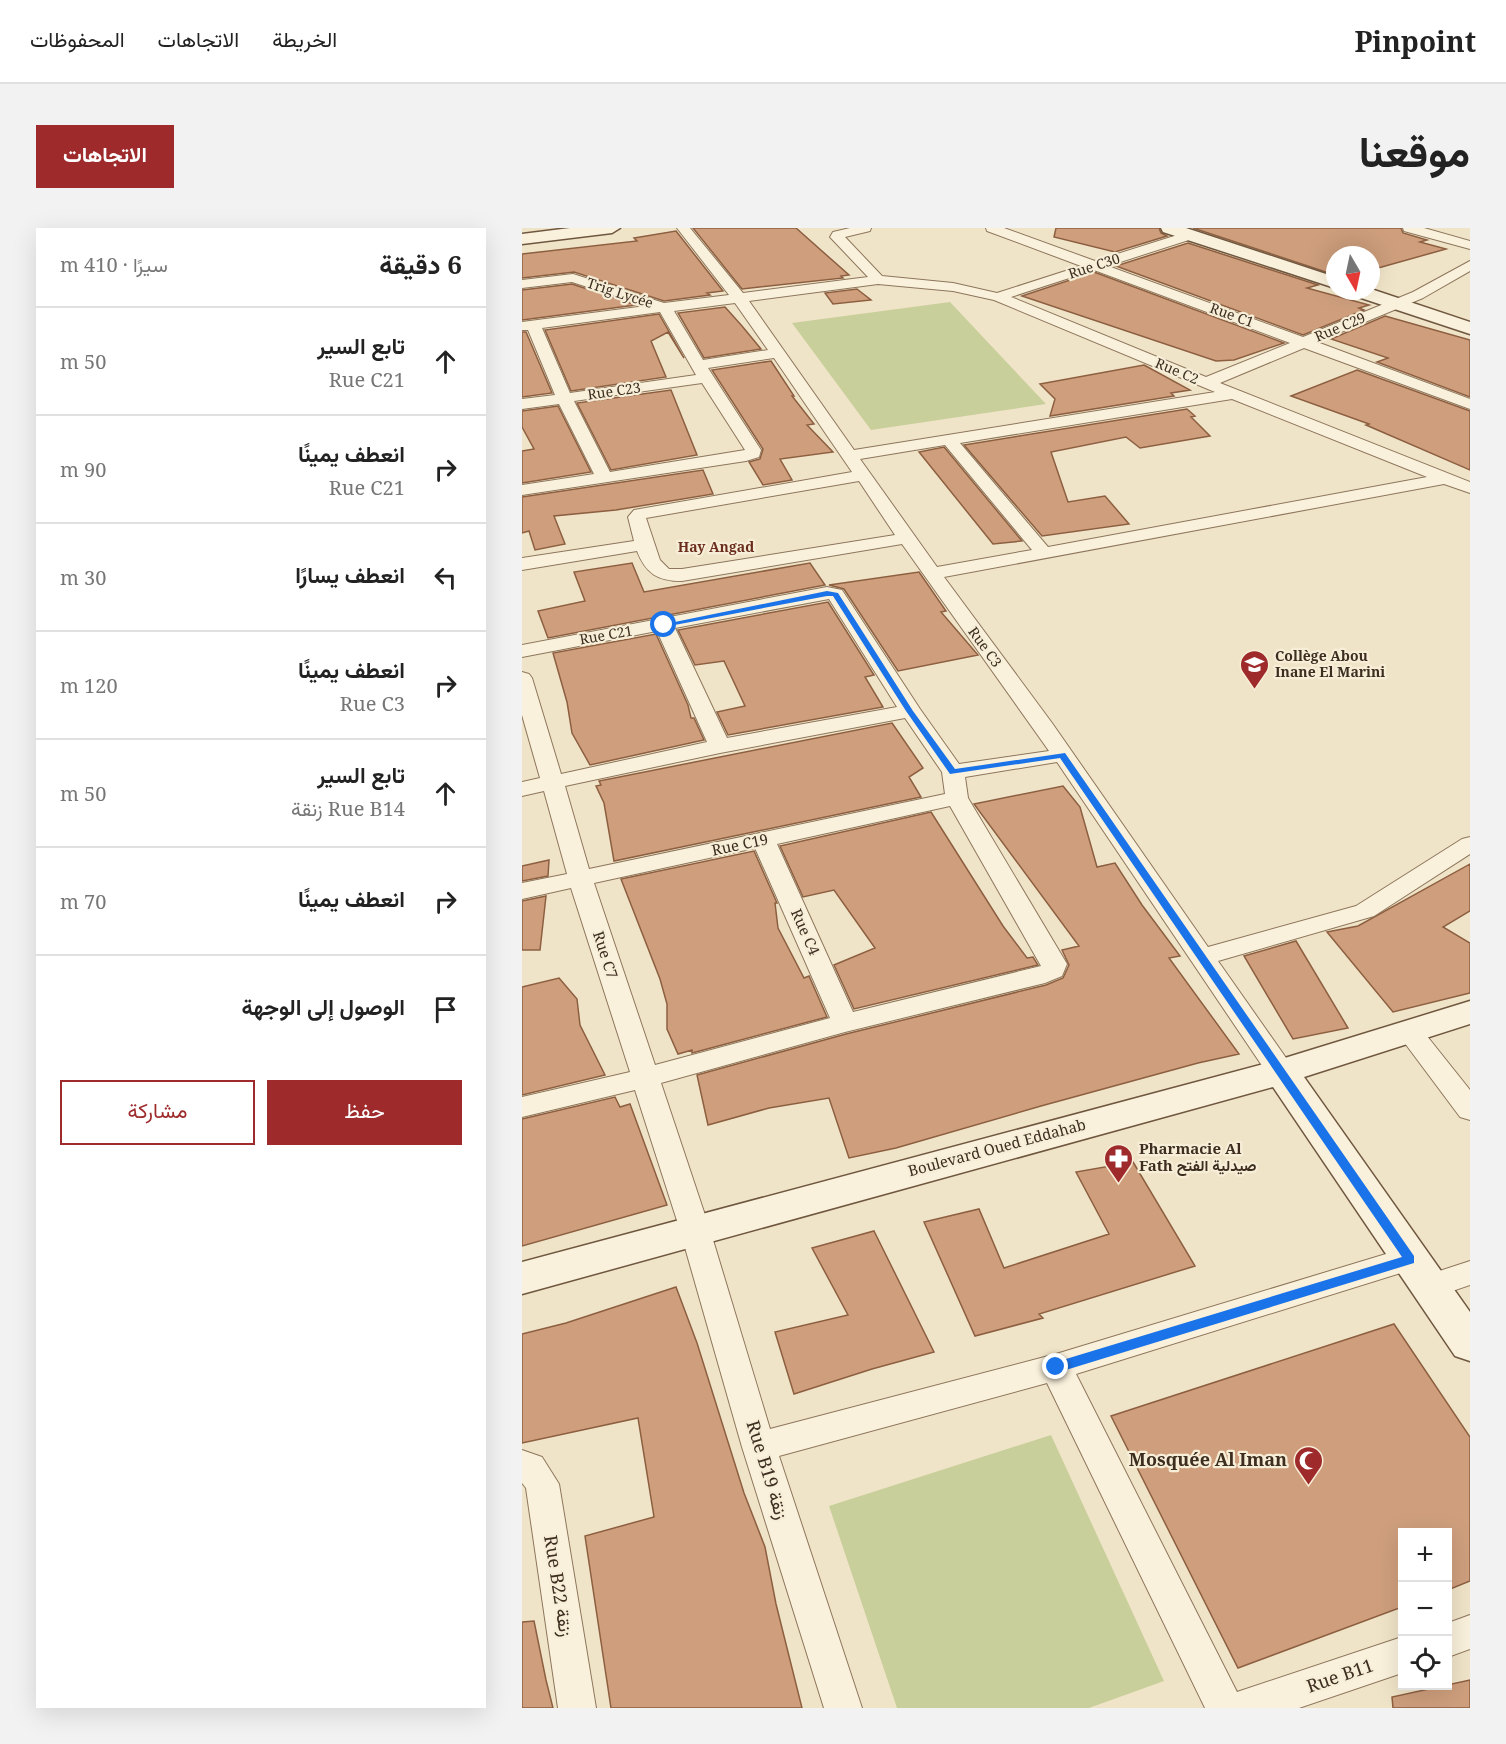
<!DOCTYPE html>
<html lang="ar">
<head>
<meta charset="utf-8">
<style>
  :root { --surface:#fff; --page:#f2f2f2; --text:#222; --muted:#767676; --line:#e0e0e0; --accent:#9e2a2b }
  body { margin:0; font-family:"Noto Serif",Vazirmatn,serif; background:var(--page); color:var(--text); direction:rtl }
  .controls { position:absolute; right:18px; bottom:18px; display:grid; overflow:hidden; border-radius:0px; box-shadow:0 6px 24px #0002 }
  .controls button { width:54px; height:54px; display:grid; place-items:center; padding:0; border:0; border-bottom:2px solid var(--line); background:var(--surface); color:var(--text); font:30px sans-serif }
  .compass { position:absolute; left:804px; top:18px; width:54px; height:54px; border-radius:50%; background:var(--surface); box-shadow:0 6px 24px #0002; rotate:171deg }
  .stop { position:absolute; width:18px; height:18px; margin:-14px; border:4px solid #1a73e8; border-radius:50%; background:#fff }
  .stop.end { background:#1a73e8; border-color:#fff; box-shadow:0 2px 6px #0008 }
  .list { margin:0; padding:0; list-style:none }
  h2 { display:flex; justify-content:space-between; align-items:center; height:78px; margin:0; padding:0 24px; font-size:26px }
  h2 small { font-size:20px; font-weight:400; color:var(--muted) }
  .list li { display:grid; grid-template-columns:39px 1fr auto; gap:18px; align-items:center; box-sizing:border-box; height:108px; padding:0 24px; border-top:2px solid var(--line) }
  .list b { display:block; font-size:22px; white-space:nowrap }
  .list p { margin:0; font-size:20px; white-space:nowrap; color:var(--muted) }
  .list em { font-size:20px; font-style:normal; color:var(--muted) }
  .actions { display:flex; gap:12px; padding:18px 24px }
  .actions a { flex:1; padding:14px 0; border:2px solid var(--accent); border-radius:0px; text-align:center; font-size:21px; color:var(--accent) }
  .actions .main { background:var(--accent); color:#fff }
  .icon { flex:none; width:33px; height:33px; fill:none; stroke:currentColor; stroke-width:2; stroke-linecap:round; stroke-linejoin:round }
  .map { position:relative; flex:none; width:948px; height:1480px; overflow:hidden; direction:ltr; border-radius:0px }
  header { display:flex; align-items:center; gap:36px; box-sizing:border-box; height:84px; padding:0 30px; background:var(--surface); border-bottom:2px solid var(--line) }
  header strong { font-size:28px }
  nav { display:flex; gap:33px; margin-inline-start:auto; font-size:21px }
  .intro { display:flex; align-items:center; justify-content:space-between; box-sizing:border-box; height:144px; padding:0 36px }
  h1 { margin:0; font-size:42px }
  .button { padding:15px 27px; border-radius:0px; background:var(--accent); color:#fff; font-size:21px; font-weight:700 }
  main { display:flex; gap:36px; padding:0 36px }
  aside { flex:1; background:var(--surface); border-radius:0px; box-shadow:0 6px 24px #0002 }
  .map>svg:first-child { display:block }
  .green { fill:#c9cf9b }
  .building { fill:#cf9f7d; stroke:#8d5f41; stroke-width:1.5 }
  .lines { fill:none; stroke-linecap:round; stroke-linejoin:round }
  .street-casing { stroke:#8d765c; stroke-width:2 }
  .secondary-casing { stroke:#6f573f; stroke-width:3 }
  .street { fill:#faf1dc; fill-rule:evenodd }
  .secondary { fill:#faf1dc; fill-rule:evenodd }
  .route { fill:#1a73e8 }
  .labels { text-anchor:middle; stroke-width:4.5; stroke-linejoin:round; paint-order:stroke }
  .far-street-label { font-size:14px; fill:#3d2e20; stroke:#f7eed8 }
  .far-neighbourhood-label { font-size:14px; font-weight:bold; fill:#6b2e1e; stroke:#f7eed8 }
  .far-poi-label { font-size:14px; font-weight:bold; fill:#3d2e20; stroke:#f7eed8; text-anchor:start }
  .street-label { font-size:15px; fill:#3d2e20; stroke:#f7eed8 }
  .poi-label { font-size:15px; font-weight:bold; fill:#3d2e20; stroke:#f7eed8; text-anchor:start }
  .near-poi-label { font-size:18px; font-weight:bold; fill:#3d2e20; stroke:#f7eed8; text-anchor:end }
  .near-street-label { font-size:18px; fill:#3d2e20; stroke:#f7eed8 }
</style>
</head>
<body>
<header>
<strong>Pinpoint</strong>
<nav><a>الخريطة</a><a>الاتجاهات</a><a>المحفوظات</a></nav>
</header>
<div class="intro"><h1>موقعنا</h1><a class="button">الاتجاهات</a></div>
<main>
<div class="map">
<svg width="948" height="1480" viewBox="0 0 948 1480">
  <rect width="100%" height="100%" fill="#f0e4c8"/>
  <path class="green" d="M428 74 524 176 349 202 270 95Z
    M529 1207 642 1453 567 1480H375L307 1278Z"/>
  <path class="building" d="M171 0H274L327 47 319 48 321 50 220 61Z
    M534 0H637L639 5 645 8 593 24 532 9Z
    M671 0H879L881 5 905 12 898 14 924 21 849 42V27H813V47Z
    M154 3 201 63 185 65 188 67 142 73 52 44 0 50V26L115 13 112 10Z
    M666 15 796 57 785 60 847 77 837 80 842 82 781 107 594 38Z
    M572 44 762 115 712 132 694 133 500 68Z
    M50 56 114 77 0 92V62Z
    M335 61 349 72 311 76 303 65Z
    M203 79 220 98 239 121 182 130 156 85Z
    M137 86 162 130 146 104 129 113 144 149 49 163 23 102Z
    M863 88 948 112V169L855 134 866 130 809 111Z
    M0 104H4L30 165 0 169Z
    M249 133 272 168H270L292 196 285 197 311 224 258 231 270 252 241 257 227 234 238 231 241 221 190 142Z
    M622 137 668 162 649 165 652 168 528 188 533 171 518 156Z
    M835 142 948 183V242L844 197 847 196 769 168Z
    M149 162 175 227 89 242 55 175Z
    M36 178 69 244 0 255V223L12 221 0 199V183Z
    M665 181 673 188 669 189 688 208 618 220 604 209 529 224 546 274 583 268 607 296 520 308 442 217Z
    M422 219 500 313 471 316 397 224Z
    M181 242 191 266 94 282 32 288 43 316 13 322 7 303 0 305V269Z
    M110 335 122 364 288 335 303 357 26 410 16 383 63 373 52 344Z
    M397 344 424 383 419 384 456 427 376 443 322 361 307 357Z
    M306 374 352 447 343 449 361 479 206 507 195 484 223 478 202 433 173 437 156 402Z
    M134 406 166 477 169 490H172L182 512 68 537 50 505 45 474 31 425Z
    M370 495 401 540 387 549 399 569 92 633 82 575 74 558 79 557 77 553Z
    M541 558 558 579 575 639 593 635 620 677 658 728 647 730 717 826 676 835 519 878 374 920 327 930 307 870 247 880 186 897 175 847 324 806 524 757 541 750 547 737 540 722 557 718 452 576Z
    M409 584 481 698 505 730 511 729 516 737 332 781 312 737 353 720 312 662 281 669 258 618Z
    M232 623 255 675H253L256 700 282 750 287 748 305 789 170 825V822L156 826 145 801V776L138 751 99 651Z
    M27 632 26 648 0 653V638Z
    M948 636V683L921 699 948 715V765L871 784 805 704 836 698Z
    M24 668 18 722H0V673Z
    M774 713 826 800 771 811 722 728Z
    M37 750 55 771 58 797 83 847 0 867V759Z
    M93 869 98 879 108 876 145 977 0 1018V891Z
    M611 934 673 1038 517 1086 521 1090 453 1108 402 994 457 981 482 1040 587 1006 554 944Z
    M352 1003 412 1124 350 1141 272 1166 253 1104 326 1087 290 1020Z
    M154 1059 175 1115 222 1265 243 1319 254 1376 280 1480H89L63 1308 132 1289 116 1190 0 1215V1106L44 1095Z
    M872 1096 948 1209V1353L926 1362V1305H880V1379L716 1440 589 1188Z
    M12 1393 24 1452 31 1480H0V1394Z
    M948 1452V1480H871L870 1469Z"/>
  <g class="lines">
    <defs>
      <path id="street" d="M155 0H168L221 65 346 49 308 9 311 4 328 0H349L348 3 323 9 360 48 431 55 475 65 559 38 465 3 464 0H482L573 33 668 3 673 4 675 7 673 10 586 38 781 109 891 64 948 33V43L901 70 795 114 948 171V181L782 120 698 155 948 254V265L922 256 422 349 530 495 686 719 834 678 940 611 948 609V626L852 688 696 733 769 837 773 844 769 851 759 854 749 851 535 534 443 549 446 570 545 736 540 748 523 755 323 804 139 855 188 1002 248 1201 534 1126 887 1019 898 1023 902 1031 898 1039 554 1146 715 1464 880 1409V1445L777 1480H683L525 1155 257 1228 340 1480H302L220 1219 158 1002 113 862 0 889V869L108 844 49 660 0 671V655L45 646 22 563 0 568V554L18 550 0 487V444L7 446 10 450 39 546 185 514 135 403 0 429V417L305 359 320 362 398 481 437 536 527 523 380 316 160 353C136 353 124 346 115 323L0 342V330L112 313 106 289 112 282 330 244 252 130 186 140 239 222 237 229 224 233 0 267V257L72 246 37 176 0 181V171L33 167 6 102H0V94L124 78 50 54 0 60V52L51 46 142 75 207 67ZM572 42 768 115 684 149 489 69ZM356 56 431 63 472 72 693 164 332 222 227 73ZM213 75 246 122 181 132 152 83ZM138 84 174 147 48 165 20 100ZM180 155 223 222 88 244 52 173ZM710 171 905 249 526 319 438 215ZM423 217 510 322 415 339 338 231ZM337 253 373 307 160 341H147L138 332 124 290ZM307 371 375 479 205 510 153 400ZM383 490 420 544 423 566 67 641 43 558 198 525ZM428 578 519 738 331 784 255 616ZM233 620 308 790 133 837 72 655Z
        M881 0H902L948 13V21L882 3Z
        M888 795 897 798 948 862V892L938 889 879 810 875 804 879 798Z
        M948 1033V1057L907 1071 896 1068 892 1059 896 1050Z
        M0 1222 20 1229 37 1256 74 1480H36L4 1260 0 1255Z
        M948 1387V1421L926 1429V1395Z"/>
      <path id="secondary" d="M48 0H98L90 5 0 16V6Z
        M639 0H664L813 49V60L641 4Z
        M849 61 948 94V106L830 67 827 63Z
        M948 773V796L782 849 948 1084V1133L933 1128 751 859 0 1066V1034L753 833Z"/>
    </defs>
    <use href="#street" class="street-casing"/>
    <use href="#secondary" class="secondary-casing"/>
    <use href="#street" class="street"/>
    <use href="#secondary" class="secondary"/>
  </g>
  <path class="route" d="M305 363 316 365 391 483 433 541 543 525 892 1028V1035L534 1145 530 1143 528 1139 530 1136 534 1134 880 1029 538 530 428 546 384 483 311 368H305L142 399 138 397Z"/>
  <defs>
    <symbol id="school-pin" viewBox="-11 -11 22 30"><path d="M0 17L-7.5 6A9.5 9.5 0 1 1 7.5 6Z" fill="#9e2a2b" stroke="#f7eed8"/><path d="M0-5L7-2L0 1L-7-2ZM-4 1L0 2.5L4 1V4Q0 6-4 4Z" fill="#fff"/></symbol>
    <symbol id="pharmacy-pin" viewBox="-11 -11 22 30"><path d="M0 17L-7.5 6A9.5 9.5 0 1 1 7.5 6Z" fill="#9e2a2b" stroke="#f7eed8"/><path d="M-2-6h4v4h4v4h-4v4h-4v-4h-4v-4h4Z" fill="#fff"/></symbol>
    <symbol id="mosque-pin" viewBox="-11 -11 22 30"><path d="M0 17L-7.5 6A9.5 9.5 0 1 1 7.5 6Z" fill="#9e2a2b" stroke="#f7eed8"/><path d="M3.5-4.9A6 6 0 1 0 3.5 4.9A5 5 0 1 1 3.5-4.9Z" fill="#fff"/></symbol>
  </defs>
  <g fill-rule="evenodd">
    <use href="#school-pin" x="716" y="420" width="33" height="45"/>
    <use href="#pharmacy-pin" x="580" y="914" width="33" height="45"/>
    <use href="#mosque-pin" x="770" y="1216" width="33" height="45"/>
  </g>
  <g class="labels">
    <g class="far-street-label">
      <text transform="translate(572 38) rotate(-18)" y="5">Rue C30</text>
      <text transform="translate(98 65) rotate(18)" y="5">Trig Lycée</text>
      <text transform="translate(710 87) rotate(20)" y="5">Rue C1</text>
      <text transform="translate(818 99) rotate(-23)" y="5">Rue C29</text>
      <text transform="translate(655 143) rotate(23)" y="5">Rue C2</text>
      <text transform="translate(92 163) rotate(-8)" y="5">Rue C23</text>
      <text transform="translate(84 407) rotate(-10)" y="5">Rue C21</text>
      <text transform="translate(463 419) rotate(54)" y="5">Rue C3</text>
    </g>
    <g class="far-neighbourhood-label">
      <text x="194" y="324">Hay Angad</text>
    </g>
    <g class="far-poi-label">
      <text x="753" y="433">Collège Abou<tspan x="753" dy="16">Inane El Marini</tspan></text>
    </g>
    <g class="street-label">
      <text transform="translate(218 617) rotate(-12)" y="5">Rue C19</text>
      <text transform="translate(283 704) rotate(66)" y="5">Rue C4</text>
      <text transform="translate(83 727) rotate(72)" y="5">Rue C7</text>
      <text transform="translate(475 920) rotate(-15)" y="5">Boulevard Oued Eddahab</text>
    </g>
    <g class="poi-label">
      <text x="617" y="926">Pharmacie Al<tspan x="617" dy="17">Fath صيدلية الفتح</tspan></text>
    </g>
    <g class="near-poi-label">
      <text x="765" y="1238">Mosquée Al Iman</text>
    </g>
    <g class="near-street-label">
      <text transform="translate(245 1242) rotate(73)" y="6">Rue B19 زنقة</text>
      <text transform="translate(36 1358) rotate(81)" y="6">Rue B22 زنقة</text>
      <text transform="translate(818 1448) rotate(-19)" y="6">Rue B11</text>
    </g>
  </g>
</svg>
<div class="controls">
<button>+</button>
<button>−</button>
<button><svg class="icon" aria-label="locate" viewBox="0 0 24 24"><circle cx="12" cy="12" r="6"/><path d="M12 2v4M12 18v4M2 12h4M18 12h4"/></svg></button>
</div>
<svg class="compass" viewBox="-18 -18 36 36"><path d="M0-13l5 13h-10z" fill="#e53935"/><path d="M0 13l5-13h-10z" fill="#767676"/></svg>
<div class="stop" style="left:142px;top:397px"></div>
<div class="stop end" style="left:534px;top:1139px"></div>
</div>
<aside>
<h2>6 دقيقة<small>سيرًا · 410 m</small></h2>
<ul class="list">
<li><svg class="icon" aria-label="ahead" viewBox="0 0 24 24"><path d="M12 20V5M6 11l6-6 6 6"/></svg><div><b>تابع السير</b><p>Rue C21</p></div><em>50 m</em></li>
<li><svg class="icon" aria-label="right" viewBox="0 0 24 24"><path d="M7 20v-9h11M14 6l5 5-5 5"/></svg><div><b>انعطف يمينًا</b><p>Rue C21</p></div><em>90 m</em></li>
<li><svg class="icon" aria-label="left" viewBox="0 0 24 24"><path d="M17 20v-9H6M10 6l-5 5 5 5"/></svg><div><b>انعطف يسارًا</b></div><em>30 m</em></li>
<li><svg class="icon" aria-label="right" viewBox="0 0 24 24"><path d="M7 20v-9h11M14 6l5 5-5 5"/></svg><div><b>انعطف يمينًا</b><p>Rue C3</p></div><em>120 m</em></li>
<li><svg class="icon" aria-label="ahead" viewBox="0 0 24 24"><path d="M12 20V5M6 11l6-6 6 6"/></svg><div><b>تابع السير</b><p>Rue B14 زنقة</p></div><em>50 m</em></li>
<li><svg class="icon" aria-label="right" viewBox="0 0 24 24"><path d="M7 20v-9h11M14 6l5 5-5 5"/></svg><div><b>انعطف يمينًا</b></div><em>70 m</em></li>
<li><svg class="icon" aria-label="arrive" viewBox="0 0 24 24"><path d="M6 21V4h12l-3 4 3 4H6"/></svg><div><b>الوصول إلى الوجهة</b></div></li>
</ul>
<div class="actions"><a class="main">حفظ</a><a>مشاركة</a></div>
</aside>
</main>
</body>
</html>
